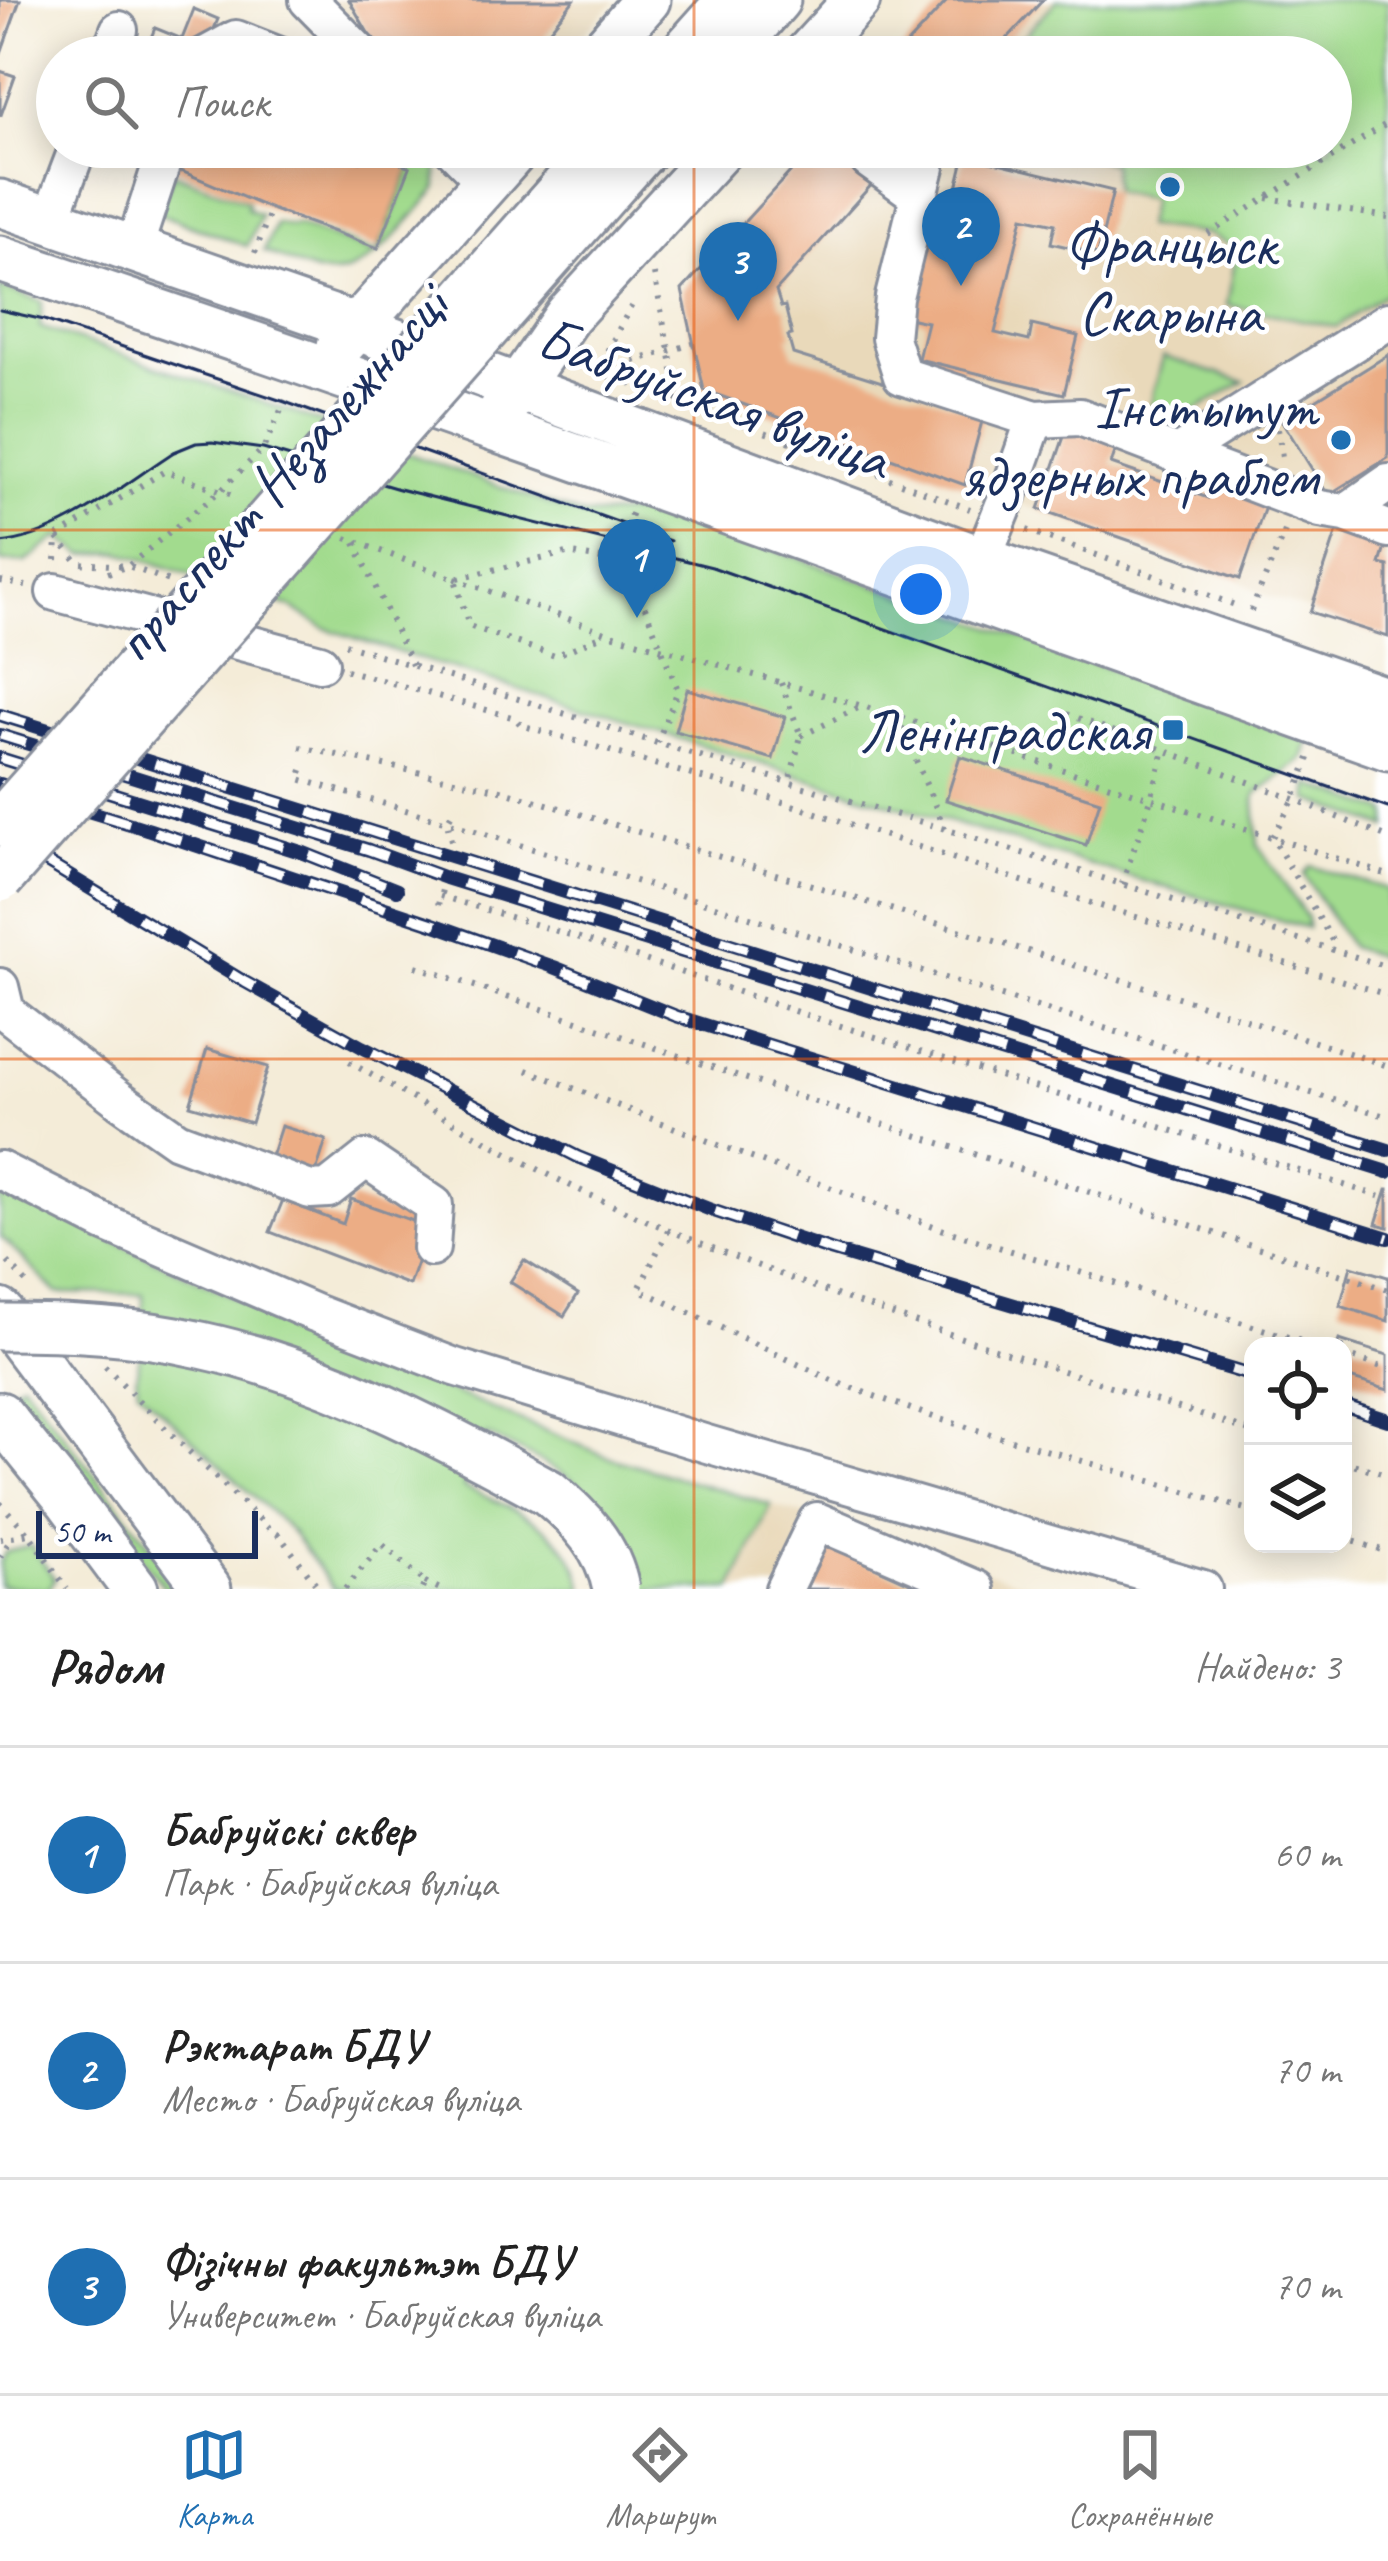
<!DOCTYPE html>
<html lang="ru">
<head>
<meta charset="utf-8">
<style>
  :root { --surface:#fff; --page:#f6f6f6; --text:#222; --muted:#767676; --line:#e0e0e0; --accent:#1f6fb2 }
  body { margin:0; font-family:Caveat,sans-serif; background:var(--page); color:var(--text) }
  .controls { position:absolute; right:36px; bottom:36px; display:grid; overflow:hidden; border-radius:24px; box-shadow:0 6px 30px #0003 }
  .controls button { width:108px; height:108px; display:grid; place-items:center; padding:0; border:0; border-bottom:3px solid var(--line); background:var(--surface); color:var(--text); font:60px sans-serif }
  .scale { position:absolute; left:36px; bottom:30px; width:222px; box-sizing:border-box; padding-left:12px; border:6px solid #1b2f5e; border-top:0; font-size:33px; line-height:42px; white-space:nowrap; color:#1b2f5e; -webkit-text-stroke:9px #fff; paint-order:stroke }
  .you { position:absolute; left:921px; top:594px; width:42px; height:42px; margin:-30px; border:9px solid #fff; border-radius:50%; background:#1a73e8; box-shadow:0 0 0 18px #1a73e833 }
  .badge { display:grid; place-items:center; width:78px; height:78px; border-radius:50%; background:var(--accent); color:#fff; font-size:39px; font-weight:700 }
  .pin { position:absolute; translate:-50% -99px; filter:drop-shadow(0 3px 6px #0008) }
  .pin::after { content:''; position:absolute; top:63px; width:42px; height:36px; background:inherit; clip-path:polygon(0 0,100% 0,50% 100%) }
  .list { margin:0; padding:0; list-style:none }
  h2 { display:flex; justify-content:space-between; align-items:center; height:156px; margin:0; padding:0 48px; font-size:51px }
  h2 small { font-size:39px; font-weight:400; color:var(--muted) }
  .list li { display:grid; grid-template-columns:78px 1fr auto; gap:36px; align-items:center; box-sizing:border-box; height:216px; padding:0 48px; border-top:3px solid var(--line) }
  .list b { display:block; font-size:45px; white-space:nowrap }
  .list p { margin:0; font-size:39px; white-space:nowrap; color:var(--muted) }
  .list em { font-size:39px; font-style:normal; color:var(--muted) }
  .icon { flex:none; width:66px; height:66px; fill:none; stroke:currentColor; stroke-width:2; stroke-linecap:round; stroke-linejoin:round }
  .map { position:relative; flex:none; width:1388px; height:1589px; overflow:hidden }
  .search { position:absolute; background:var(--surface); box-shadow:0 6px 30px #0003; left:36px; right:36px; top:36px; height:132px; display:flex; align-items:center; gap:30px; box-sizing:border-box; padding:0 42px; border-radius:66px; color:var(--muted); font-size:45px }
  .sheet { height:804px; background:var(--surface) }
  nav { display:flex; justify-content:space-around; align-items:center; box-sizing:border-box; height:168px; border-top:3px solid var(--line); background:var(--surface); font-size:33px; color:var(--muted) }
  nav a { display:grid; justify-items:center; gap:6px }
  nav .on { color:var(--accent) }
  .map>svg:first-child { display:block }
  .built { fill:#e9d9ba }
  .green { fill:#a2db8e; stroke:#5e8576; stroke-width:3 }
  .building { fill:#ecad85 }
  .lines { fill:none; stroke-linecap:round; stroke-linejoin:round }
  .minor-casing { stroke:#888e9b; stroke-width:42 }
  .major-casing { stroke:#888e9b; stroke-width:51 }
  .path { stroke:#888e9b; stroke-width:6; stroke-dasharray:3 9; stroke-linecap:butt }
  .minor { stroke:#fff; stroke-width:36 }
  .major { stroke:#fff; stroke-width:45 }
  .tram { stroke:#1b2f5e; stroke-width:3 }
  .rail-casing { stroke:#1b2f5e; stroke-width:14 }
  .rail { stroke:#fff; stroke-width:9; stroke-dasharray:27; stroke-linecap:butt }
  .major-bridge-casing { stroke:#888e9b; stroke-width:51; stroke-linecap:butt }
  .major-bridge { stroke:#fff; stroke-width:45 }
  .grid { fill:none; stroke:#e8590c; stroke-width:3; stroke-opacity:0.55 }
  .poi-dot { fill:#1f6fb2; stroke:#fff; stroke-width:4.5 }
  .labels { text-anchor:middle; stroke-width:9; stroke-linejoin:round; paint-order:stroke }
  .poi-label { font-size:60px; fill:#1b2f5e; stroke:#fff; text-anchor:end }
  .street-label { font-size:60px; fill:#1b2f5e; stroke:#fff }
</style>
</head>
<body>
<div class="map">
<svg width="1388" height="1589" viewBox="0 0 1388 1589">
  <rect width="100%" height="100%" fill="#fff"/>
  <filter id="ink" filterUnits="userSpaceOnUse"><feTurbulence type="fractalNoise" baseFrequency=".00833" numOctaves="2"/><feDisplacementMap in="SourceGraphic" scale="24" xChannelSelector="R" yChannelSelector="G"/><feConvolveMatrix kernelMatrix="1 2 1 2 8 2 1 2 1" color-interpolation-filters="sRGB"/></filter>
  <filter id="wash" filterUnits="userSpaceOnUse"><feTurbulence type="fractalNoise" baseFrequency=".004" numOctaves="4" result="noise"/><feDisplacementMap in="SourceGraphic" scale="48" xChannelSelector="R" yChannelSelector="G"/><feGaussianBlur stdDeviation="2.7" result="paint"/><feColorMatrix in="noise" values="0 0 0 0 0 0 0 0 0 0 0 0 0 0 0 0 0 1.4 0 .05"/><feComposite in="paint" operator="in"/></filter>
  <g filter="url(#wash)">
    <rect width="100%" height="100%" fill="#f4ecd8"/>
    <path class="built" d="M294 0H616L561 57H363Z
      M948 0H1388V637L1261 594 1239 579 965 485 704 390 682 290 813 147H1331V57H895Z
      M771 1505 1044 1589H732Z"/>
    <path class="green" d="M1057 0H1388V292L1336 327 1227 305 1237 249 1208 234 1145 226 1151 199 1113 191 1112 163 1051 147H1331V57H1004Z
      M419 147 437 167V189C412 216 368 279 327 274 307 272 284 259 264 251L276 223 292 226 295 224 377 254Z
      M173 173 248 202 247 209 261 215 247 246 157 213Z
      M0 287 42 302 40 327 289 411 583 516 667 511 1309 740 1303 759 1256 794 1255 800 1258 845 1307 918V928L1136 879 401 653 324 628 290 607 120 552 84 555 58 537 26 562H0Z
      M1163 357H1164L1244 382 1185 416 1150 407Z
      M1309 784 1388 812V828L1309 800Z
      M1310 866 1388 889V960L1350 947 1304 875Z
      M0 1188 317 1336 606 1456 771 1505 732 1589H644C639 1574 637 1557 630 1543 602 1486 540 1461 487 1435L463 1487C514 1509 571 1528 584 1589H334L288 1528 138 1389 136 1376 143 1340V1294L57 1293 0 1236Z
      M22 1382 185 1589H166L7 1392Z
      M31 1546 55 1579 49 1589 0 1586V1562L6 1552Z"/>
    <g id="blocks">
      <path class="building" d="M0 0H20L1 53H0Z
        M349 0H574L527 57H382Z
        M948 0H1043L990 57H895Z
        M194 9 218 19 205 51 188 57H143L155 28 182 39Z
        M0 71 15 76 1 115H0Z
        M177 147H326L360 161 365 148 410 167 378 248 271 209 169 166Z
        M813 147H881L874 182 776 291 781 307 785 306 792 335 788 336 793 354 984 414 965 485 704 390 682 290Z
        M965 155 1113 191 1098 254 1051 243 1055 224 1023 217 995 333 1029 341 1032 325 1078 336 1064 394 918 359 927 322 908 318 939 192 955 196Z
        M1388 355V458L1328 495 1282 421Z
        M1067 428 1117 446 1111 464 1208 498 1214 480 1268 498 1240 579 1039 509Z
        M1339 525 1387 541 1380 564 1388 566V637L1310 612Z
        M687 689 785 717 773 759 675 731Z
        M960 756 1100 801 1086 845 946 800Z
        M207 1049 268 1067 251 1123 190 1105Z
        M281 1126 326 1140 315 1175 270 1160Z
        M1387 1189H1388V1227L1376 1224Z
        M351 1199 430 1227 409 1285 270 1232 283 1200 343 1224Z
        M524 1260 578 1294 564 1316 510 1282Z
        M1351 1266 1388 1277V1321L1340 1306Z
        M1339 1340 1388 1355V1390L1343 1376V1346H1337Z
        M826 1545 923 1589H806Z"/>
    </g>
  </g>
  <g filter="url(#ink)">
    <use href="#blocks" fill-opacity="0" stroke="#888e9b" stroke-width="3"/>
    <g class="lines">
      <defs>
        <path id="minor" d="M308 0 364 57
          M109 57 119 30
          M203 57 236 39 282 57
          M451 147 487 183
          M869 160 919 196
          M926 167 894 297 890 338 902 376 1035 419
          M50 221 78 147
          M133 251 167 147
          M1176 455 1388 321
          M1345 513 1388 529
          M982 560 1007 498 1035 419 1080 417 1320 509 1345 513 1388 483
          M55 592 320 663
          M0 987 6 1012 120 1100 177 1140 310 1190 328 1189 366 1159 434 1205 431 1248
          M0 1170 105 1223 315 1313 455 1367 707 1444 1203 1589
          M784 1589 817 1521 976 1589"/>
        <path id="major" d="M597 57 647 0
          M679 57 730 0
          M727 57 777 0
          M805 57 857 0
          M0 203 329 317 982 560 1388 701
          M0 259C465 414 926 583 1388 747
          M340 346 518 147
          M501 412 568 315 722 147
          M0 1312 208 1589
          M0 1415 70 1502 135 1589"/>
      </defs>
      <use href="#minor" class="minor-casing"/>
      <use href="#major" class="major-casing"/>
      <path class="path" d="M1267 198 1388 217
        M1208 234 1388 123
        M255 253 271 209
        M654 274 679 400
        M599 371 693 344
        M596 372 679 400 970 509
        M596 372 634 301
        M1278 429 1283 464
        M1027 530 1235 605
        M58 538 78 563 128 566 221 490 263 449 289 393
        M346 538 455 579 469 626 555 656 605 634
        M355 543 412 665
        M56 560 57 537 165 471 238 497
        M613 561 632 512
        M108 573 128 566 169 581
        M458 578 567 553 613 561 633 577 678 690 657 743
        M455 579 608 633 897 716 1388 875
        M0 581 26 586
        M1251 611 1287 526
        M345 644 657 743 945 829 1388 967
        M346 670 515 718 521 725 774 799 1049 890 1388 995
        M781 683 801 736 789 783
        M1067 714 1294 799 1388 838
        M897 716 945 829
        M801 736 862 706
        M300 747 501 790 1178 997 1388 1066
        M1309 758 1294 799 1272 837 1336 947
        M302 770 299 779 447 822 1388 1117
        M451 815 447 822 452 845
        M1122 884 1151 799 1164 750
        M440 896 580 938 803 1014 1388 1199
        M438 905 443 886
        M416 966 806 1099 1388 1290
        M349 1062C428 1107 507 1156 590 1195 803 1294 1030 1359 1253 1432
        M527 1070 749 1157 944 1230 1317 1346
        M668 1230 639 1289 838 1383 936 1418 1253 1511
        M8 1262 30 1287
        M1343 1354 1388 1369
        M105 1366 174 1437 272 1531 279 1535 320 1589
        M1343 1461 1388 1475
        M0 1503 29 1534 67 1589
        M1343 1538 1388 1552
        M0 1539 29 1534
        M0 1557 12 1537
        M425 1582 440 1589
        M345 1589 382 1544 425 1582 422 1589"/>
      <use href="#minor" class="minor"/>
      <use href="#major" class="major"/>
      <path class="tram" d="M0 310 44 320 285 402 670 541
        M0 543C60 538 124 484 174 452L196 443 212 442 263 449 399 489 712 567 1388 808"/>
      <defs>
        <path id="rail" d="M0 715 1388 1150
          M0 735 369 850 446 878 1388 1172
          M0 758 304 853 397 890
          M0 784 150 830 430 923 554 967 676 1016 1388 1238
          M0 834 245 982 362 1047 578 1157 711 1210 830 1250 1253 1376
          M1343 1405 1388 1420"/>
      </defs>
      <use href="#rail" class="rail-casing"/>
      <use href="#rail" class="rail"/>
      <defs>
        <path id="major-bridge" d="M0 823 599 147
          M0 879 647 147
          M0 1327C68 1327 135 1330 201 1345 324 1372 438 1432 548 1492 580 1518 608 1547 616 1589"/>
      </defs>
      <use href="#major-bridge" class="major-bridge-casing"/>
      <use href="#major-bridge" class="major-bridge"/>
    </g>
  </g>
  <path class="grid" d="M694 0V57M694 147V1589M0 530H1388M0 1059H1388"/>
  <g class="poi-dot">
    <circle cx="1170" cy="187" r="12"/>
    <circle cx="1341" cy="440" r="12"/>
    <rect x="1161" y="718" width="24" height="24" rx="6"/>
  </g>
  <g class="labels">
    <g class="poi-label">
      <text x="1170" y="264" text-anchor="middle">Францыск<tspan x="1170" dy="69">Скарына</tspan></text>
      <text x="1317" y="427">Інстытут<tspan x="1317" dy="69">ядзерных праблем</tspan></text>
      <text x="1149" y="751">Ленінградская</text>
    </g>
    <g class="street-label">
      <text transform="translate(714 397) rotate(20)" y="21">Бабруйская вуліца</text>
      <text transform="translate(279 473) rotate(-49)" y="21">праспект Незалежнасці</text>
    </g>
  </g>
</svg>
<div class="controls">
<button><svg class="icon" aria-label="locate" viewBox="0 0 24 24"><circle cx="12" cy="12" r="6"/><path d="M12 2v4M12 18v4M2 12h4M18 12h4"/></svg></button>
<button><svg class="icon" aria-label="layers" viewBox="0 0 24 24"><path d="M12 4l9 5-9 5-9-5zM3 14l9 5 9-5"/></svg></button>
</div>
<div class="scale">50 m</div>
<div class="you"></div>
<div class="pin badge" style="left:637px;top:618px">1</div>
<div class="pin badge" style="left:961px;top:286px">2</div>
<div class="pin badge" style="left:738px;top:321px">3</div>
<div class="search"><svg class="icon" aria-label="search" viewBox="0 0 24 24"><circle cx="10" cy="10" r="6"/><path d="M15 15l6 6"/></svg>Поиск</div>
</div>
<section class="sheet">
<h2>Рядом<small>Найдено: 3</small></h2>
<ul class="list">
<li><span class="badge">1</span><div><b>Бабруйскі сквер</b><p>Парк · Бабруйская вуліца</p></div><em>60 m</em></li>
<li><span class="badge">2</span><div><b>Рэктарат БДУ</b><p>Место · Бабруйская вуліца</p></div><em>70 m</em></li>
<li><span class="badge">3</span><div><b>Фізічны факультэт БДУ</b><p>Университет · Бабруйская вуліца</p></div><em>70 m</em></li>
</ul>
</section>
<nav>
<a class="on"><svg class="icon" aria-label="map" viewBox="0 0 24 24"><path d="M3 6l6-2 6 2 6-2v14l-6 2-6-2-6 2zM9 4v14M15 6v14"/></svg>Карта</a>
<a><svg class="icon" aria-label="directions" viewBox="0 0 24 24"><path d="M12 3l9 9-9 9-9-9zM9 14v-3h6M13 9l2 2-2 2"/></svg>Маршрут</a>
<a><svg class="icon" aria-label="saved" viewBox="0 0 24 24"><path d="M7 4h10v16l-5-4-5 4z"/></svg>Сохранённые</a>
</nav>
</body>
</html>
